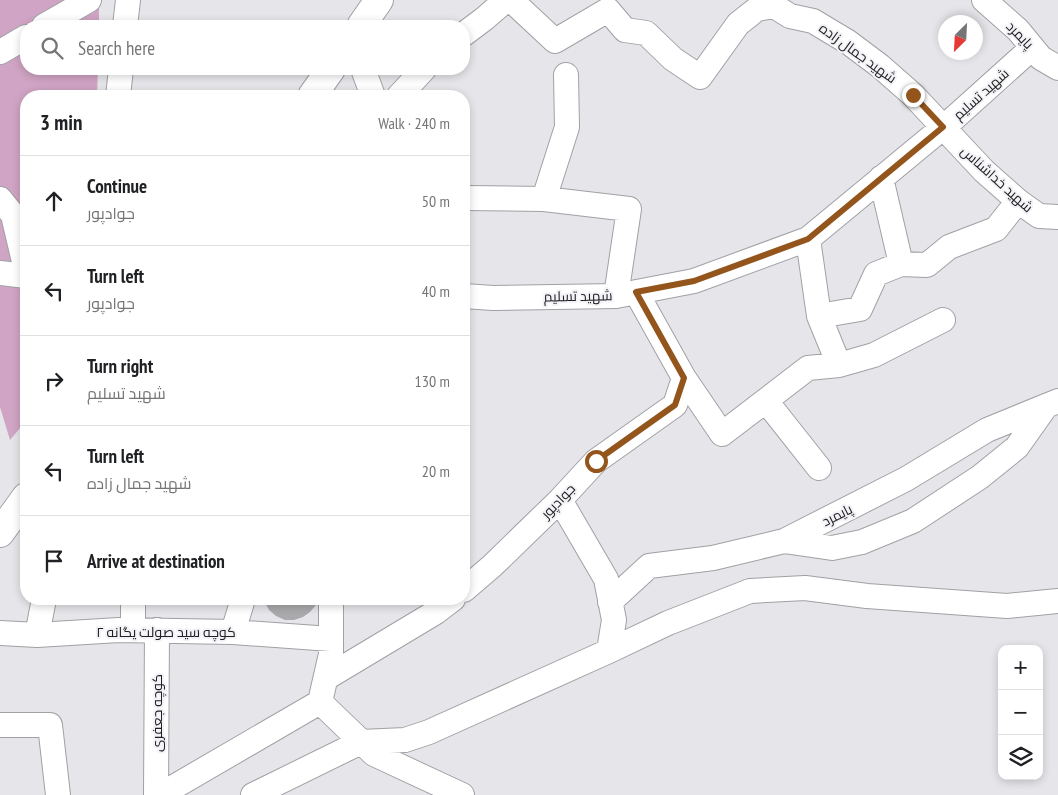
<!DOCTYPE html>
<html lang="en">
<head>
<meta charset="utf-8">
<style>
  :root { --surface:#fff; --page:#f6f6f6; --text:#202124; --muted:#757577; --line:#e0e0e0 }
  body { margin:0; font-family:"PT Sans Narrow",Cairo,sans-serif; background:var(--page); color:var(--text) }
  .controls { position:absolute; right:15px; bottom:15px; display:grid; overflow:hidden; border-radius:10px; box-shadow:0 2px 8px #0003 }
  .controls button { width:45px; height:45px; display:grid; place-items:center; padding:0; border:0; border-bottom:1px solid var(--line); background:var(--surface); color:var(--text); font:25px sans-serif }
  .compass { position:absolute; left:938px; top:15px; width:45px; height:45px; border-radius:50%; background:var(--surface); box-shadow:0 2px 8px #0003; rotate:204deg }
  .stop { position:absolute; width:15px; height:15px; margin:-11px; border:4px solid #93551b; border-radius:50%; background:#fff }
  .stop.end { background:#93551b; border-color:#fff; box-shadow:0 1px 5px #0008 }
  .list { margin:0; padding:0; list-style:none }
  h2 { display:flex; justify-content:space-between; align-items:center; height:65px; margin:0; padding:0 20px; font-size:21px }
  h2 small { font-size:16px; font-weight:400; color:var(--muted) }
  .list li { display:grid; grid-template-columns:32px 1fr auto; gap:15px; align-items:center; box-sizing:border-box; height:90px; padding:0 20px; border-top:1px solid var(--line) }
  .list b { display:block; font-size:19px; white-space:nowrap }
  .list p { margin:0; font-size:16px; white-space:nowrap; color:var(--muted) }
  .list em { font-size:16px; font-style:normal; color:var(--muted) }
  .icon { flex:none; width:28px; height:28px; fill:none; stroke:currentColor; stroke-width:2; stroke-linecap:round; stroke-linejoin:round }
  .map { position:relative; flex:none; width:1058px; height:795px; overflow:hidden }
  .search { position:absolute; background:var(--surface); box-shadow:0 2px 8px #0003; left:20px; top:20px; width:450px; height:55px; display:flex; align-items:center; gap:12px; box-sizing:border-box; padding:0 18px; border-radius:20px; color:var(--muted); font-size:19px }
  .panel { position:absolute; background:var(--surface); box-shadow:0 2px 8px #0003; left:20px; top:90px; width:450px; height:515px; border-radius:20px }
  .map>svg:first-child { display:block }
  .green { fill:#d0a4c4 }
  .building { fill:#aaa9ac }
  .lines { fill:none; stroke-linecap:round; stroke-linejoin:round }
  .minor-casing { stroke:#a0a1a4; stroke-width:26 }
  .major-casing { stroke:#a0a1a4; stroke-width:30 }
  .minor { stroke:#fff; stroke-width:24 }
  .major { stroke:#fff; stroke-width:28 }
  .route { stroke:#93551b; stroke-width:6 }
  .labels { text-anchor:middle; stroke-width:4; stroke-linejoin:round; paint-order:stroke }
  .street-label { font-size:14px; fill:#212123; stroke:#f3f3f7 }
</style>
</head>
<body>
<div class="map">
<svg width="1058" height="795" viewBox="0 0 1058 795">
  <rect width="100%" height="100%" fill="#e6e6ea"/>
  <path class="green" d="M0 0H99V26H26V69H98L97 96H26V421L10 440 0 407Z"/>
  <path class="building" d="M263 599H318L316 605 310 612 303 617 294 620H285L276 616 269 610Z"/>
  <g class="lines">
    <defs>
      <path id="minor" d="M511 0 555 41 608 10 625 30 646 33 673 59 700 77 738 24 757 9 774 6 790 16 813 21 848 42 880 66 913 95 984 171 1018 201 1039 216 1058 217
        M984 0 1018 30 1041 58 1058 68
        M44 26 89 0
        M125 26 128 0
        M464 34 484 19 506 0
        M0 52 26 37
        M363 69 373 96
        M118 96 121 69
        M399 96 424 69
        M881 178 901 264
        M464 198 544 199 629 209 616 296
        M0 199 13 215 26 270
        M544 199 567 127 566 75
        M808 239 819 316 839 365
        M0 273 26 276
        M464 296 493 298 616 296 694 281 808 239 952 120 1032 48
        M819 316 860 309 876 274 901 264 927 265 949 247 996 229 1018 201
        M684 378 722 434 808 368 839 365 874 355 943 320
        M766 401 819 468
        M560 500 606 579 614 620 609 651
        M784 541 832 548 862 542 913 521 980 477 1017 447 1046 406
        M464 590 492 566 560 500 596 461 675 405 684 378 636 292
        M331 599V654L320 702 374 754 462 795
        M610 602 649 566 713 558 784 541 906 479 987 430 1058 401
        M133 630V599
        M233 632 243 599
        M0 633 37 635 119 630 233 632 331 639
        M37 635 44 599
        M326 678 436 612 453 599
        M0 725H50L58 795
        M156 795 157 630
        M160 795 320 702
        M253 795 361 742 405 740 429 732 609 651 668 623 750 591 805 588 867 596 1007 606 1058 601"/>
      <path id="major" d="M361 26 379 0
        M312 96 331 69
        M0 533 26 497"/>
    </defs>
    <use href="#minor" class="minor-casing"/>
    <use href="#major" class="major-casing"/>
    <use href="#minor" class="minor"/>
    <use href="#major" class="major"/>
  </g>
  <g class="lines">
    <path class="route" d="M596 461 675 405 684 378 636 292 694 281 808 239 943 127 913 95"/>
  </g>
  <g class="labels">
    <g class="street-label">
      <text transform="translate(1020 35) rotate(46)" y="5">پایمرد</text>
      <text transform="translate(858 53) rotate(36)" y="5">شهید جمال زاده</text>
      <text transform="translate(981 94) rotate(-42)" y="5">شهید تسلیم</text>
      <text transform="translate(997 179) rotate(42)" y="5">شهید خداشناس</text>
      <text transform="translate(578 296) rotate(-1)" y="5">شهید تسلیم</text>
      <text transform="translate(558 501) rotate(-46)" y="5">جوادپور</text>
      <text transform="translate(837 515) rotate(-27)" y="5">پایمرد</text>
      <text x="166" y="637">کوچه سید صولت یگانه ۲</text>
      <text transform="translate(157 713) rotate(-90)" y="5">کوچه جعفری</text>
    </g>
  </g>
</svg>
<div class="controls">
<button>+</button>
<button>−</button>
<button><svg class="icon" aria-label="layers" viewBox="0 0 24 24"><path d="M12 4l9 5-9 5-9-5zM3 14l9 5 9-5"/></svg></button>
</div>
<svg class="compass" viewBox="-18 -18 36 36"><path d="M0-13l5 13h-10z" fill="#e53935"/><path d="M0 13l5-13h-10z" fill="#757577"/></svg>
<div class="stop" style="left:596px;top:461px"></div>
<div class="stop end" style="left:913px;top:95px"></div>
<div class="search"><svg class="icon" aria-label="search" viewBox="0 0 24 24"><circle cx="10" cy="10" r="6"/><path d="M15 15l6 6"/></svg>Search here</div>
<section class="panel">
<h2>3 min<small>Walk · 240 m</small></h2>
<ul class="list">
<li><svg class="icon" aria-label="ahead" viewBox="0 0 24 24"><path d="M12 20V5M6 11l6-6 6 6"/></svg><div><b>Continue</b><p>جوادپور</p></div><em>50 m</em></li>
<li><svg class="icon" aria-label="left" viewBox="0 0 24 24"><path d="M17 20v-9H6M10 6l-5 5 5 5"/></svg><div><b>Turn left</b><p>جوادپور</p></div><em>40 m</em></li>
<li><svg class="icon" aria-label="right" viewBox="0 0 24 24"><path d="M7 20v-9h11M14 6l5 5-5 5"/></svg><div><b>Turn right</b><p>شهید تسلیم</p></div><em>130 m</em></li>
<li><svg class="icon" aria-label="left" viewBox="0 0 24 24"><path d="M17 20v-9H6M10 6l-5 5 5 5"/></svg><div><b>Turn left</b><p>شهید جمال زاده</p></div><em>20 m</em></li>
<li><svg class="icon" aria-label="arrive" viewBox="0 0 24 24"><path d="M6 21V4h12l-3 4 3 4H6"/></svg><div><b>Arrive at destination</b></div></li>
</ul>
</section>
</div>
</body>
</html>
